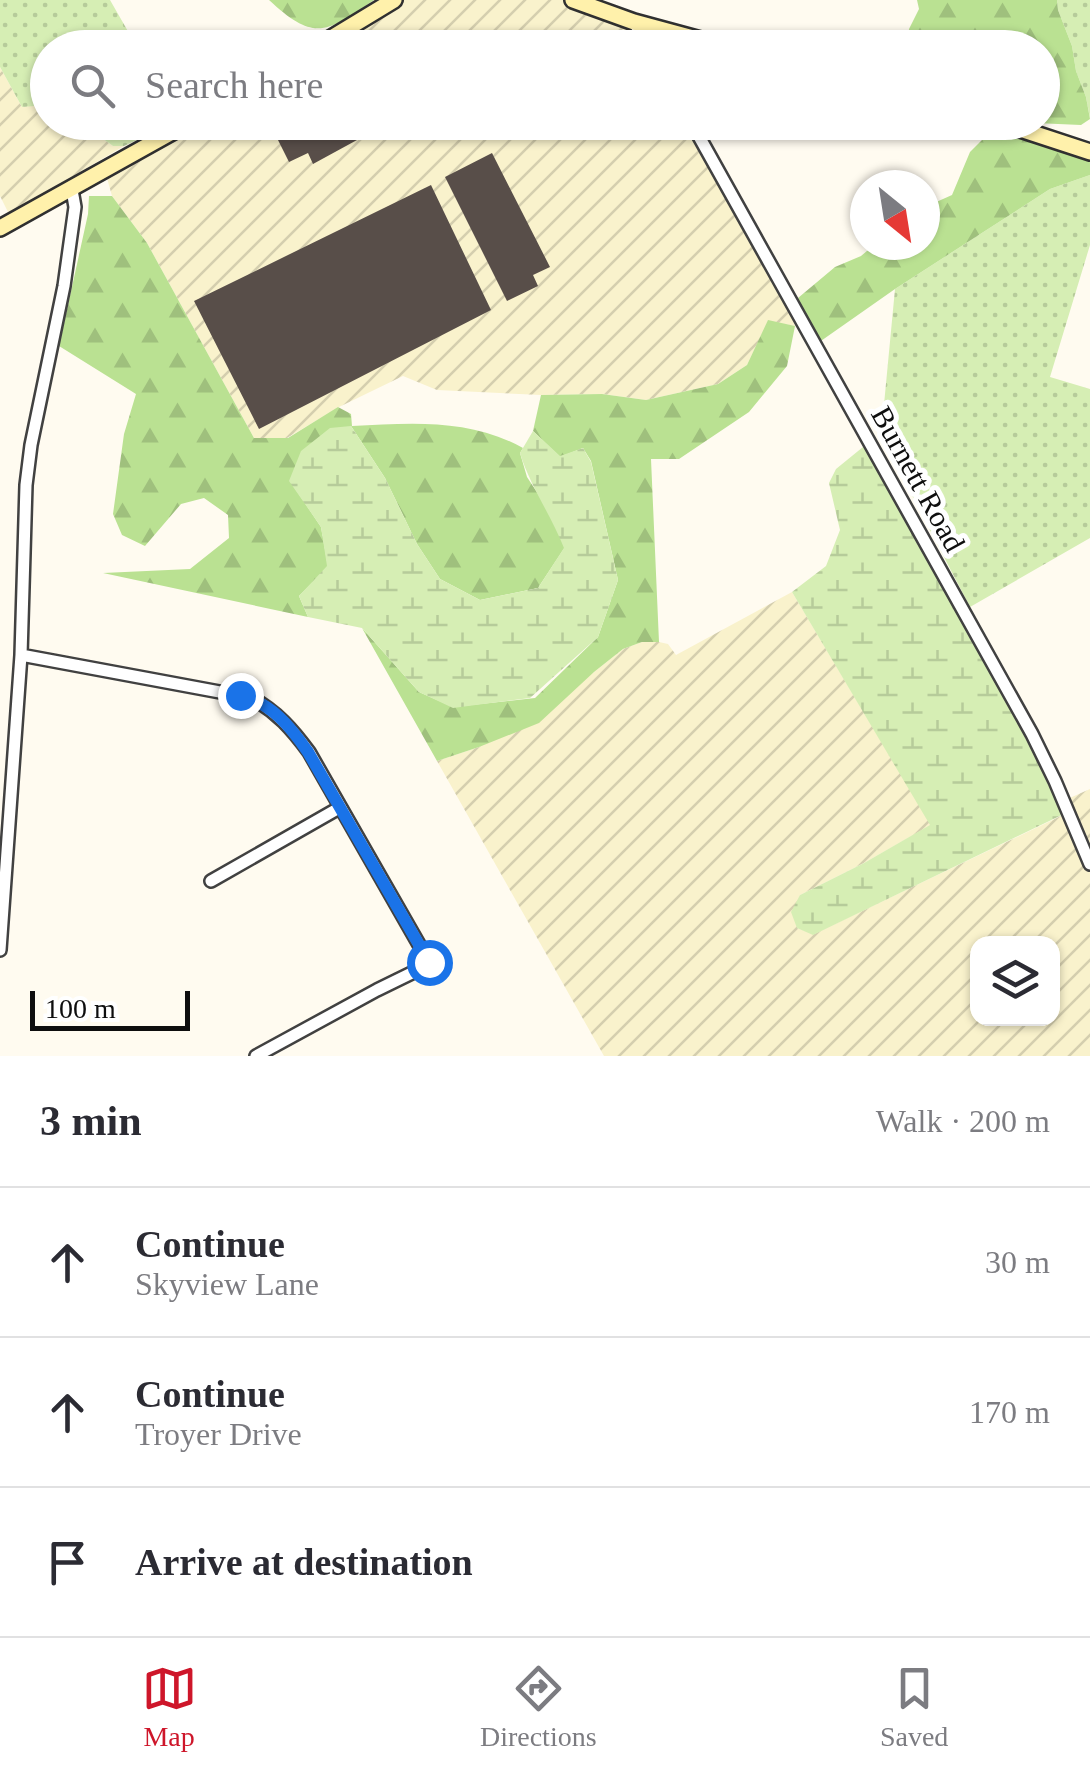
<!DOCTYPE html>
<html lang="en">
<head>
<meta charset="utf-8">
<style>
  :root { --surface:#fff; --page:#f2f2f3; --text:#2b2b33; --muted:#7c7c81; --line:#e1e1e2; --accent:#ce162a }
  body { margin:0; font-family:Georgia,serif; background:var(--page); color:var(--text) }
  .controls { position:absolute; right:30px; bottom:30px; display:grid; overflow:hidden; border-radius:20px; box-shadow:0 2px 8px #0004 }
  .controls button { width:90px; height:90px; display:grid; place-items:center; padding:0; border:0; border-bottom:2px solid var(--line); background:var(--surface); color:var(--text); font:50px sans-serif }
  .compass { position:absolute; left:850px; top:170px; width:90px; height:90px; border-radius:50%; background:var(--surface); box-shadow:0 2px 8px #0004; rotate:150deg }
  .scale { position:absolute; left:30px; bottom:25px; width:160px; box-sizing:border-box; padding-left:10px; border:5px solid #0e0e0e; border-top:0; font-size:28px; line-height:35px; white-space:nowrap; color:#0e0e0e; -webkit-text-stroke:8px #fff; paint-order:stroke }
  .stop { position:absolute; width:30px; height:30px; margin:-22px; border:8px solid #1a73e8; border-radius:50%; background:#fff }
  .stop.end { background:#1a73e8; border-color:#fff; box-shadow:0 2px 10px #0008 }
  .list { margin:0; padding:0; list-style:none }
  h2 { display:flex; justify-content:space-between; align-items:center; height:130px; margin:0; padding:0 40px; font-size:42px }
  h2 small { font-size:32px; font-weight:400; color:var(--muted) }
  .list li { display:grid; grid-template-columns:65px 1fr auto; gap:30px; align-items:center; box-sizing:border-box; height:150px; padding:0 40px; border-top:2px solid var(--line) }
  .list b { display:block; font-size:38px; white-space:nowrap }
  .list p { margin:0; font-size:32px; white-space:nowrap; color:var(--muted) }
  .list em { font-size:32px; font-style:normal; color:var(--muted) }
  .icon { flex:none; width:55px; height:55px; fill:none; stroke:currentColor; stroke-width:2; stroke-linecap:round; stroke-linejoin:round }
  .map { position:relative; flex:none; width:1090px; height:1056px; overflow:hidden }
  .search { position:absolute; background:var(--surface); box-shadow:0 2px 8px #0004; left:30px; right:30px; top:30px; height:110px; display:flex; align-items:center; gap:25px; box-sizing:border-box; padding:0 35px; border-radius:55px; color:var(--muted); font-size:38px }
  .sheet { height:580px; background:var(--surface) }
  nav { display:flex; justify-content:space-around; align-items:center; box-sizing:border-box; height:140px; border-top:2px solid var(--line); background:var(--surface); font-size:28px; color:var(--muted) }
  nav a { display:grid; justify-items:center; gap:5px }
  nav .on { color:var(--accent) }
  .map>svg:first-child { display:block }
  .farmland { fill:url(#farmland-furrows); fill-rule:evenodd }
  .grass { fill:url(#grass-dots) }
  .forest { fill:url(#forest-firs) }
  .wetland { fill:url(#wetland-marsh) }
  .building { fill:#584e49 }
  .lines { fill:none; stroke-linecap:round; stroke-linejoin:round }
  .street-casing { stroke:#414141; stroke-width:16 }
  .secondary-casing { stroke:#303030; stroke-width:20 }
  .street { stroke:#fff; stroke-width:11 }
  .secondary { stroke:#fff1ab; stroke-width:15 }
  .route { stroke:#1a73e8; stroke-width:12 }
  .labels { text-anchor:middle; stroke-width:10; stroke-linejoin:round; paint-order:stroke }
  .street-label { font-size:30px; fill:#0e0e0e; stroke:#fff }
</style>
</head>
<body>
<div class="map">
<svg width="1090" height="1056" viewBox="0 0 1090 1056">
  <defs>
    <pattern id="farmland-furrows" width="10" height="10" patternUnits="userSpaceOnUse" patternTransform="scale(2.5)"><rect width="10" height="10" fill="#f9f2cc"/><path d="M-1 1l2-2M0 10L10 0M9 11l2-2" fill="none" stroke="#d4ceae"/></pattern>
    <pattern id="grass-dots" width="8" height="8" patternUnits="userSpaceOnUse" patternTransform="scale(2.5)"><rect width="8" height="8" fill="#d6eeb4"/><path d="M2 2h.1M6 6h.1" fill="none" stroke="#b6cb9a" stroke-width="1.8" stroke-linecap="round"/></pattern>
    <pattern id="forest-firs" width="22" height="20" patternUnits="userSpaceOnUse" patternTransform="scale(2.5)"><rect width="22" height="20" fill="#bae192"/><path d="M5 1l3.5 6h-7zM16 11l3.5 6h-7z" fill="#9fc07d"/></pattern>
    <pattern id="wetland-marsh" width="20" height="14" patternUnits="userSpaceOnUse" patternTransform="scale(2.5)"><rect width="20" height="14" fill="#d6eeb4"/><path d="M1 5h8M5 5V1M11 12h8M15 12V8" fill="none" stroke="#b6cb9a"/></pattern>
  </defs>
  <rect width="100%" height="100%" fill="#fffbf0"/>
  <path class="farmland" d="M394 0H573L634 22 645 48H315Z
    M0 67 22 107 45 104 47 105 48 122 81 123 113 146H124L9 214 0 196Z
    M190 123H684L786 303 795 326 768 321 747 365 718 384 646 400 602 394 541 395 437 390 403 376 339 407 287 438H254L147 243 112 196 105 171Z
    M792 592 931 825 864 863 800 895 797 928 814 934 1067 813 1063 801 1090 789V1056H604L437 761 479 747 594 672 623 649 642 642H659L668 644 676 655ZM978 944H1052V1018H978Z"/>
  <path class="grass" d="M0 0H110L137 47 48 48 47 105 22 107 0 67Z
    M1057 0H1090V118L1086 97 1076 71 1072 46 1058 10Z
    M81 123H173L124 146H113Z
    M1090 175V245L1050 377 1090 389V538L970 607 881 436 895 289 1050 189Z"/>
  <path class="forest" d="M269 0H374C327 32 315 43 269 0Z
    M917 0H1057L1058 10 1072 46 1076 71 1086 97 1090 119 1081 125 1035 123 1042 122V48L904 47 908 41 909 29 919 9Z
    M999 123 1090 152V175L1050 189 895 289 818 343 798 298 835 267 861 256 874 245H925V207L952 195 970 152Z
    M89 196H112L147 243 254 438H288L338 407 351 414 352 426C411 423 469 418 523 448L520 453 527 477 546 506 565 547 538 588 480 600 440 579 417 544 385 478 351 426 290 481 321 527 328 567 299 596 308 617 103 573 190 569 229 538 228 515 204 498 181 504 145 546 122 535 113 514 124 434 136 394 59 346 88 214Z
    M768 320 795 326 787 366 749 412 679 459H651L659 642H642L623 649 594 672 539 723 479 747 437 761 362 628 419 692 453 707 535 698 598 637 618 580 591 461 583 448 560 457 533 431 541 395 602 394 646 400 718 384 747 365Z"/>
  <path class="wetland" d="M351 426 385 478 417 544 440 579 480 600 538 588 564 548C551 515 530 486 520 453L533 431 560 456 583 448 591 462 618 580 598 637 530 698 453 708 419 692 362 628 308 617 299 596 327 566 321 527 289 481 301 451 330 428Z
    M863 447 872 449 1068 812 813 935 797 928 791 912 800 895 864 863 930 825 792 592 826 566 840 530 829 483 836 469Z"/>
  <path class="building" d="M269 122H390L313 164 308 153 289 162Z
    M492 153 550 267 533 275 538 286 507 301 445 177Z
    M431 185 491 310 259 429 194 301Z"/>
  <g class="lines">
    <defs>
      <path id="street" d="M634 22 649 48
        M691 122 1032 734 1055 781 1090 864
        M21 655 252 698C277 712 292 729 309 752L429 962 424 967 377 990 256 1056
        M211 881 339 808
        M0 950 21 655 26 485 31 445 64 286 75 207 72 190"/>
      <path id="secondary" d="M573 0 634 22 730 48
        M315 48 394 0
        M999 122 1090 152
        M0 228 190 122"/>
    </defs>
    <use href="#street" class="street-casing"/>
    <use href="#secondary" class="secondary-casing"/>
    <use href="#street" class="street"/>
    <use href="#secondary" class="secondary"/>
  </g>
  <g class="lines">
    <path class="route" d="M240 695C272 704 290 726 308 752L429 962"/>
  </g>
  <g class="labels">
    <g class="street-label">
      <text transform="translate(918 479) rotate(61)" y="10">Burnett Road</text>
    </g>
  </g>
</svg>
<div class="controls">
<button><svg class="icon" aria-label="layers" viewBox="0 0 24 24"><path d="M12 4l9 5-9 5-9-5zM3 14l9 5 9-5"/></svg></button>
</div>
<svg class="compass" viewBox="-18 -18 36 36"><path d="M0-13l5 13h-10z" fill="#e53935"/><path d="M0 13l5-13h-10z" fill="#7c7c81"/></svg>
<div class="scale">100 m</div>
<div class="stop" style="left:429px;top:962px"></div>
<div class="stop end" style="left:240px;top:695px"></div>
<div class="search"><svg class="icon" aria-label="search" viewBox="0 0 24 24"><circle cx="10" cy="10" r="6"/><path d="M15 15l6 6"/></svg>Search here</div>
</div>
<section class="sheet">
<h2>3 min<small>Walk · 200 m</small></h2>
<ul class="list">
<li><svg class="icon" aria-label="ahead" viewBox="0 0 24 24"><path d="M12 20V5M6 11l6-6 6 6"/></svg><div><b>Continue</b><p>Skyview Lane</p></div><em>30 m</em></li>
<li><svg class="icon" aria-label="ahead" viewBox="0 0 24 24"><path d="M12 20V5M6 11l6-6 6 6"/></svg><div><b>Continue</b><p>Troyer Drive</p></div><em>170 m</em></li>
<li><svg class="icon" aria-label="arrive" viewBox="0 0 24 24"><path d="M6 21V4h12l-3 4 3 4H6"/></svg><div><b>Arrive at destination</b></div></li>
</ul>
</section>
<nav>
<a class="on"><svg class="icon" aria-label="map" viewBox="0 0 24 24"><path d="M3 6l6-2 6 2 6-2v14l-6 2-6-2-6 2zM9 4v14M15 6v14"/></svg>Map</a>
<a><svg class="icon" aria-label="directions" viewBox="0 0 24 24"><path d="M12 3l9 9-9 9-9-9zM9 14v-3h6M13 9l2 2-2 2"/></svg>Directions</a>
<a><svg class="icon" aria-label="saved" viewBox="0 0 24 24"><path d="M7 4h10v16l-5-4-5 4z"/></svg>Saved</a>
</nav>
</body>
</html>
